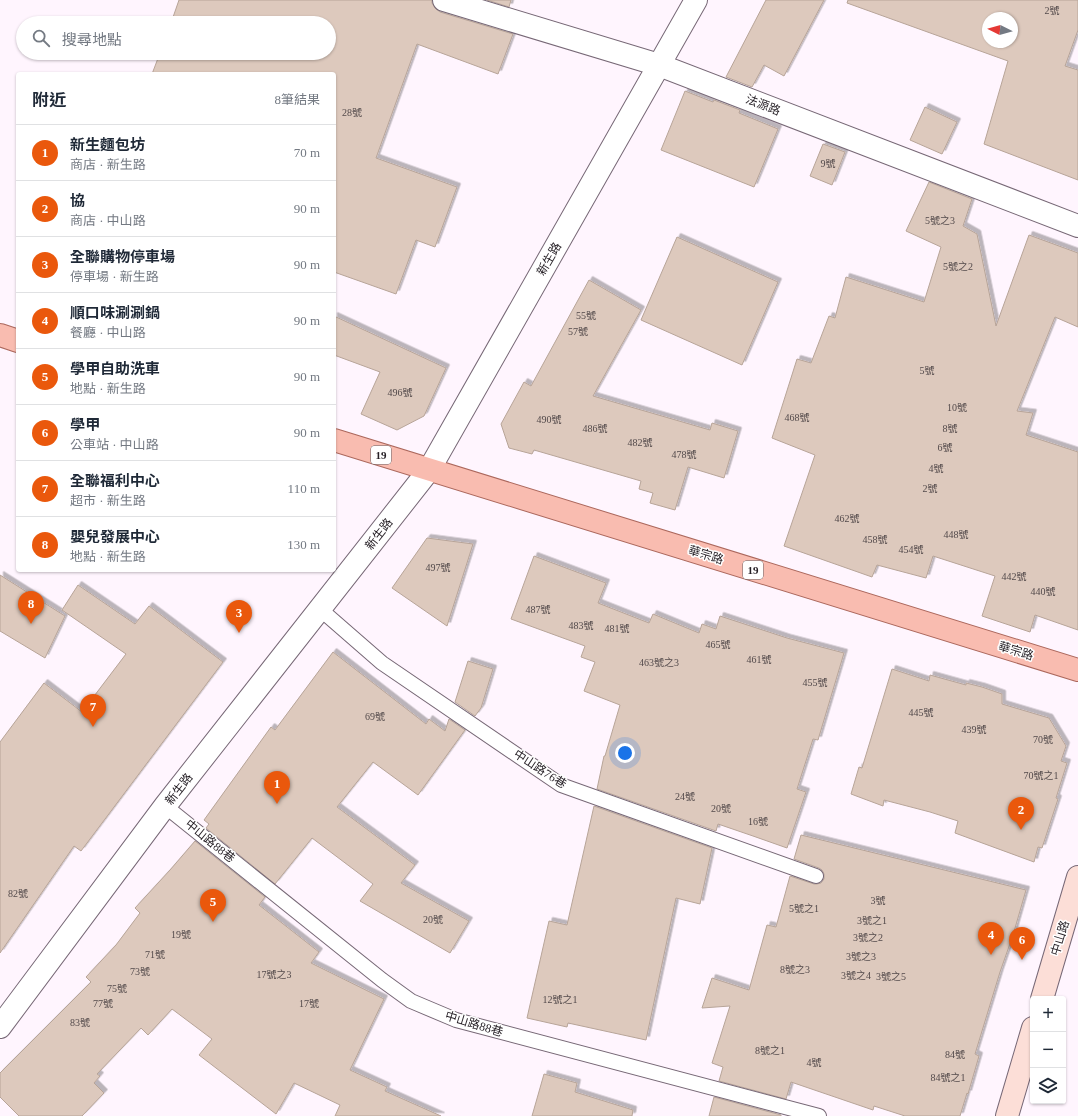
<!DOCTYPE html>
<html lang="zh-TW">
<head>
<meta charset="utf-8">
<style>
  :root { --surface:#fff; --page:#f6f6f7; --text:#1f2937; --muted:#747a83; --line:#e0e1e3; --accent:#ea580c }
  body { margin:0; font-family:"Times New Roman","Noto Sans TC",serif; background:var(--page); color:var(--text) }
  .controls { position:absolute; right:12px; bottom:12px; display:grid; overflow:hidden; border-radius:4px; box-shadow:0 1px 3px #0004 }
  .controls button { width:36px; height:36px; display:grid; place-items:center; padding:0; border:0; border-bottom:1px solid var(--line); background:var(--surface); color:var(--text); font:20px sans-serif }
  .compass { position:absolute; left:982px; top:12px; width:36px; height:36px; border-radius:50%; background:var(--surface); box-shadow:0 1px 3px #0004; rotate:275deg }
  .you { position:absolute; left:625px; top:753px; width:14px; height:14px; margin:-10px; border:3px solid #fff; border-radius:50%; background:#1a73e8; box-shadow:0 0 0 6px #1a73e833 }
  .badge { display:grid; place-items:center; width:26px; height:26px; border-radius:50%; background:var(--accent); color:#fff; font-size:13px; font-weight:700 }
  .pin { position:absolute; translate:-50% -33px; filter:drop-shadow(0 1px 2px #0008) }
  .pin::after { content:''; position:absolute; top:21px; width:14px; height:12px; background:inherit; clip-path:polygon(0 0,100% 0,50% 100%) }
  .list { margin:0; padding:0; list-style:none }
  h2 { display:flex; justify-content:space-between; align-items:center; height:52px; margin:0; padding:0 16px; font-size:17px }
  h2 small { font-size:13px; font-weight:400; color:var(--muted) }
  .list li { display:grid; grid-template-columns:26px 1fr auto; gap:12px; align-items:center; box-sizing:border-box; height:56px; padding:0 16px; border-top:1px solid var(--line) }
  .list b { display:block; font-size:15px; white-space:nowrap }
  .list p { margin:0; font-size:13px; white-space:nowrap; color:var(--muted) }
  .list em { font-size:13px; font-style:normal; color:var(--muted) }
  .icon { flex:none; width:22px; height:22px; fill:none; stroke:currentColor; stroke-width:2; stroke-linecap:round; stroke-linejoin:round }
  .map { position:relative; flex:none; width:1078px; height:1116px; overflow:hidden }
  .search { position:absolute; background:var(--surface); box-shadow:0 1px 3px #0004; left:16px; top:16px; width:320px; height:44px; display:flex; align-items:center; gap:10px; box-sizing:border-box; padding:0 14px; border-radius:22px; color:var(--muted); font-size:15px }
  .panel { position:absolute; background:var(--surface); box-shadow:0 1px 3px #0004; left:16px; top:72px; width:320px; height:500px; border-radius:4px }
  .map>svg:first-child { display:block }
  .building { fill:#ddc9bd; stroke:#b7a498; fill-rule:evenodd; filter:url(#shadow) }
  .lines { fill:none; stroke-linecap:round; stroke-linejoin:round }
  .lane-casing { stroke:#776876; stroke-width:16 }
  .street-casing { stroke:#776876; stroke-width:24 }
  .secondary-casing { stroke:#776876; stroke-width:24 }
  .primary-casing { stroke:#ac685d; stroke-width:24 }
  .lane { stroke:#fff; stroke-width:14 }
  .street { stroke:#fff; stroke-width:22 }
  .secondary { stroke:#fcded7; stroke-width:22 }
  .primary { stroke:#f9bcb0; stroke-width:22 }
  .labels { text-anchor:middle; stroke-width:3; stroke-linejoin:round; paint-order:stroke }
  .number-label { font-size:10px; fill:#534a4b }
  .shield { fill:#fff; stroke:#666266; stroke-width:1 }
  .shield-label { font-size:11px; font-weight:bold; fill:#251f25 }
  .street-label { font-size:12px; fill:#251f25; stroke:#fff }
</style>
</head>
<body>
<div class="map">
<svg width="1078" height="1116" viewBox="0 0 1078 1116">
  <defs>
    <filter id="shadow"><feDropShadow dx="3.5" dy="-3.5" stdDeviation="0" flood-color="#0004"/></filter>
  </defs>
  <rect width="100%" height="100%" fill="#fff5fe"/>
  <path class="building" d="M179 0H432V3L435 8 440 12 513 34 498 74 417 44 376 158 457 187 435 247 416 240 396 294 334 272V74H152L160 53H329V23H171Z
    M487 0H511L509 7Z
    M766 0H824L784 76 764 65 752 87 726 77Z
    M848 0H1078V30L1065 66 1078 70V180L984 144 1008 61 847 3ZM988 18H1012V42H988Z
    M685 91 713 102 714 100 740 110 739 113 778 129 754 187 661 150Z
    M925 107 957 122 942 154 910 140Z
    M823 144 845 152 832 185 810 176Z
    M929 182 972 199 963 226 977 234 996 326 1029 235 1078 253V327L1055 317 1017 411 1033 413 1026 435 1078 452V630L1035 615 1030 632 982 616 995 576 933 556 926 578 877 565 872 577 784 546 815 455 772 438 797 359 811 363 829 316 835 318 846 277 924 302 941 247 906 231Z
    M677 237 778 282 742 365 641 320Z
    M589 280 641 310 593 396 710 430 712 423 738 431 724 478 688 467 675 510 650 503 653 493 639 489 641 481 534 450 532 454 509 448 501 424 524 382 531 386Z
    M334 316 446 368 424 416 397 430 361 414 380 372 334 355Z
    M427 538 473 544 447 626 392 588Z
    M534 556 606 583 598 603 649 623 653 614 699 633 702 624 716 629 720 616 787 638 844 653 818 740 813 739 797 789 806 792 787 848 753 836 718 824 716 831 597 789 604 756H605L620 705 584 691 595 662 581 657 585 646 511 619Z
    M0 575 65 616 45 658 0 631Z
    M78 585 135 624 149 606 223 662 81 851 74 846 0 953V742L44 683 82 712 126 654 62 610Z
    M333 652 426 724 429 719 445 731 449 719 465 730 418 795 373 762 337 807 415 865 401 883 469 921 450 953 360 901 373 884 312 838 275 884 206 828 209 824 204 820 271 727 275 730Z
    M468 661 493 669 481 708 475 716 455 702Z
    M892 669 929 681 930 675 966 685V683L982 687 1002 694V704L1049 718 1066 746 1061 761 1067 763 1056 798 1058 799 1042 848 1038 847 1034 862 955 833 958 821 930 812 884 800 883 806 851 794 859 767 862 768Z
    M594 806 712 848 700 904 676 898 646 1040 568 1023 567 1027 527 1018 549 921 567 925Z
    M801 835 1026 890 1013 935 1000 972 975 1054 979 1056 968 1094 967 1093 960 1116H905L874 1106 873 1110 791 1082 786 1099 719 1081 723 1067 712 1063 730 1006 702 1008 712 978 749 990 767 925 776 927 790 876 814 884H817L821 883 824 879V874L822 870 819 868 794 859Z
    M195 841 265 897 259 905 319 952 311 963 384 999 350 1070 387 1087 385 1091 441 1116H335L340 1105 294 1083 276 1114 199 1055 212 1039 172 1009 148 1035 141 1028 97 1074 100 1076 94 1083 104 1093 82 1116H19L0 1097V1073L91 982 86 977 116 945 140 913 135 908 170 870Z
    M544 1074 577 1083 575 1092 633 1110 632 1116H532Z
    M714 1097 781 1115V1116H709Z"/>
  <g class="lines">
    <defs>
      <path id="lane" d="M320 609 382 663 561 785 816 876
        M165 806 382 980 411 1001 456 1020 819 1116"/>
      <path id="street" d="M444 0 659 65 1078 226
        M0 1027 165 806 429 470 696 0"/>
      <path id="secondary" d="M1042 999 1078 877
        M1007 1116 1033 1028"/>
      <path id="primary" d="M0 335 18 341
        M334 440 1078 670"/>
    </defs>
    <use href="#lane" class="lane-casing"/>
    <use href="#street" class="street-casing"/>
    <use href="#secondary" class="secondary-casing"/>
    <use href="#primary" class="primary-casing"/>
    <use href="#lane" class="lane"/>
    <use href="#street" class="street"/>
    <use href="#secondary" class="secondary"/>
    <use href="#primary" class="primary"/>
  </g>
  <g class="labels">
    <g class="number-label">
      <text x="1052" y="14">2號</text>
      <text x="352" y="116">28號</text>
      <text x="828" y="167">9號</text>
      <text x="940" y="224">5號之3</text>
      <text x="958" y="270">5號之2</text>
      <text x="586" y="319">55號</text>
      <text x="578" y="335">57號</text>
      <text x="927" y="374">5號</text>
      <text x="400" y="396">496號</text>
      <text x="957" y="411">10號</text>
      <text x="797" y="421">468號</text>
      <text x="549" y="423">490號</text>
      <text x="595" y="432">486號</text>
      <text x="950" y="432">8號</text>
      <text x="640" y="446">482號</text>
      <text x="945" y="451">6號</text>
      <text x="684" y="458">478號</text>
      <text x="936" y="472">4號</text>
      <text x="930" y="492">2號</text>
      <text x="847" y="522">462號</text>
      <text x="956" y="538">448號</text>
      <text x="875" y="543">458號</text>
      <text x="911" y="553">454號</text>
      <text x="438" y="571">497號</text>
      <text x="1014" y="580">442號</text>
      <text x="1043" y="595">440號</text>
      <text x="538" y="613">487號</text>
      <text x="581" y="629">483號</text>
      <text x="617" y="632">481號</text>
      <text x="718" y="648">465號</text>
      <text x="759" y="663">461號</text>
      <text x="659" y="666">463號之3</text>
      <text x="815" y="686">455號</text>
      <text x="921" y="716">445號</text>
      <text x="375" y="720">69號</text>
      <text x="974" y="733">439號</text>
      <text x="1043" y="743">70號</text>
      <text x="1041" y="779">70號之1</text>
      <text x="685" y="800">24號</text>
      <text x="721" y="812">20號</text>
      <text x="758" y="825">16號</text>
      <text x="18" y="897">82號</text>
      <text x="878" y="904">3號</text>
      <text x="804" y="912">5號之1</text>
      <text x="433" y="923">20號</text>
      <text x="872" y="924">3號之1</text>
      <text x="181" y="938">19號</text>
      <text x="868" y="941">3號之2</text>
      <text x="155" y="958">71號</text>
      <text x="861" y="960">3號之3</text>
      <text x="795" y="973">8號之3</text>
      <text x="140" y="975">73號</text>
      <text x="274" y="978">17號之3</text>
      <text x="856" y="979">3號之4</text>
      <text x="891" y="980">3號之5</text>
      <text x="117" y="992">75號</text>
      <text x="560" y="1003">12號之1</text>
      <text x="103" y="1007">77號</text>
      <text x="309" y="1007">17號</text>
      <text x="80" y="1026">83號</text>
      <text x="770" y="1054">8號之1</text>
      <text x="955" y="1058">84號</text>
      <text x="814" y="1066">4號</text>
      <text x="948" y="1081">84號之1</text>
    </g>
    <g class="shield">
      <rect x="371" y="446" width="20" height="18" rx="3"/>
      <rect x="743" y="561" width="20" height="18" rx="3"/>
    </g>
    <g class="shield-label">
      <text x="381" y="459">19</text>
      <text x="753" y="574">19</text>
    </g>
    <g class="street-label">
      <text transform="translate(763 105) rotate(21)" y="4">法源路</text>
      <text transform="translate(549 259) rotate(-60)" y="4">新生路</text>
      <text transform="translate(379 534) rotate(-52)" y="4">新生路</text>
      <text transform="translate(706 555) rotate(17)" y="4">華宗路</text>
      <text transform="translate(1016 651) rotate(17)" y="4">華宗路</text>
      <text transform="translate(540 769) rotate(33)" y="4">中山路76巷</text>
      <text transform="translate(179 789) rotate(-52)" y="4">新生路</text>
      <text transform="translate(210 841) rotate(39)" y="4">中山路88巷</text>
      <text transform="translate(1060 938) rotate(-73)" y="4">中山路</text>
      <text transform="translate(474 1024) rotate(17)" y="4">中山路88巷</text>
    </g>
  </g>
</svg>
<div class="controls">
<button>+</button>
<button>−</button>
<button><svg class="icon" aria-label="layers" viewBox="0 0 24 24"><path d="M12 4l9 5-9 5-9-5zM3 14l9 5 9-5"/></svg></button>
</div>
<svg class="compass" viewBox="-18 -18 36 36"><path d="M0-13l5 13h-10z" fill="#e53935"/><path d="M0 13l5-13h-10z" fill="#747a83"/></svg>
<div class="you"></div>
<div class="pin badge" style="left:277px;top:804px">1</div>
<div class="pin badge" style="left:1021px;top:830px">2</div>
<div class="pin badge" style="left:239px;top:633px">3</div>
<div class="pin badge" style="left:991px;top:955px">4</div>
<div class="pin badge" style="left:213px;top:922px">5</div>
<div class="pin badge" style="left:1022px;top:960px">6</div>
<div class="pin badge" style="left:93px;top:727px">7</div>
<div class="pin badge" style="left:31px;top:624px">8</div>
<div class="search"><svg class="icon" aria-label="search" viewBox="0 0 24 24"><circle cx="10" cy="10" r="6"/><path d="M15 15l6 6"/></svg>搜尋地點</div>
<section class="panel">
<h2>附近<small>8筆結果</small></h2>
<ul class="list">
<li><span class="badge">1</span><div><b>新生麵包坊</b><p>商店 · 新生路</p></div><em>70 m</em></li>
<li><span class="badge">2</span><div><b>協</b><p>商店 · 中山路</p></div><em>90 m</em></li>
<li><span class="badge">3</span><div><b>全聯購物停車場</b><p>停車場 · 新生路</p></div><em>90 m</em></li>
<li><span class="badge">4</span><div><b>順口味涮涮鍋</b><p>餐廳 · 中山路</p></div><em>90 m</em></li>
<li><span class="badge">5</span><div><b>學甲自助洗車</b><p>地點 · 新生路</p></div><em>90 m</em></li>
<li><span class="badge">6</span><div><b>學甲</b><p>公車站 · 中山路</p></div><em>90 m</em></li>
<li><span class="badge">7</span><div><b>全聯福利中心</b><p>超市 · 新生路</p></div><em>110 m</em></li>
<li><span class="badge">8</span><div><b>嬰兒發展中心</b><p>地點 · 新生路</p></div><em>130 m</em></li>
</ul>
</section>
</div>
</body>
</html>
